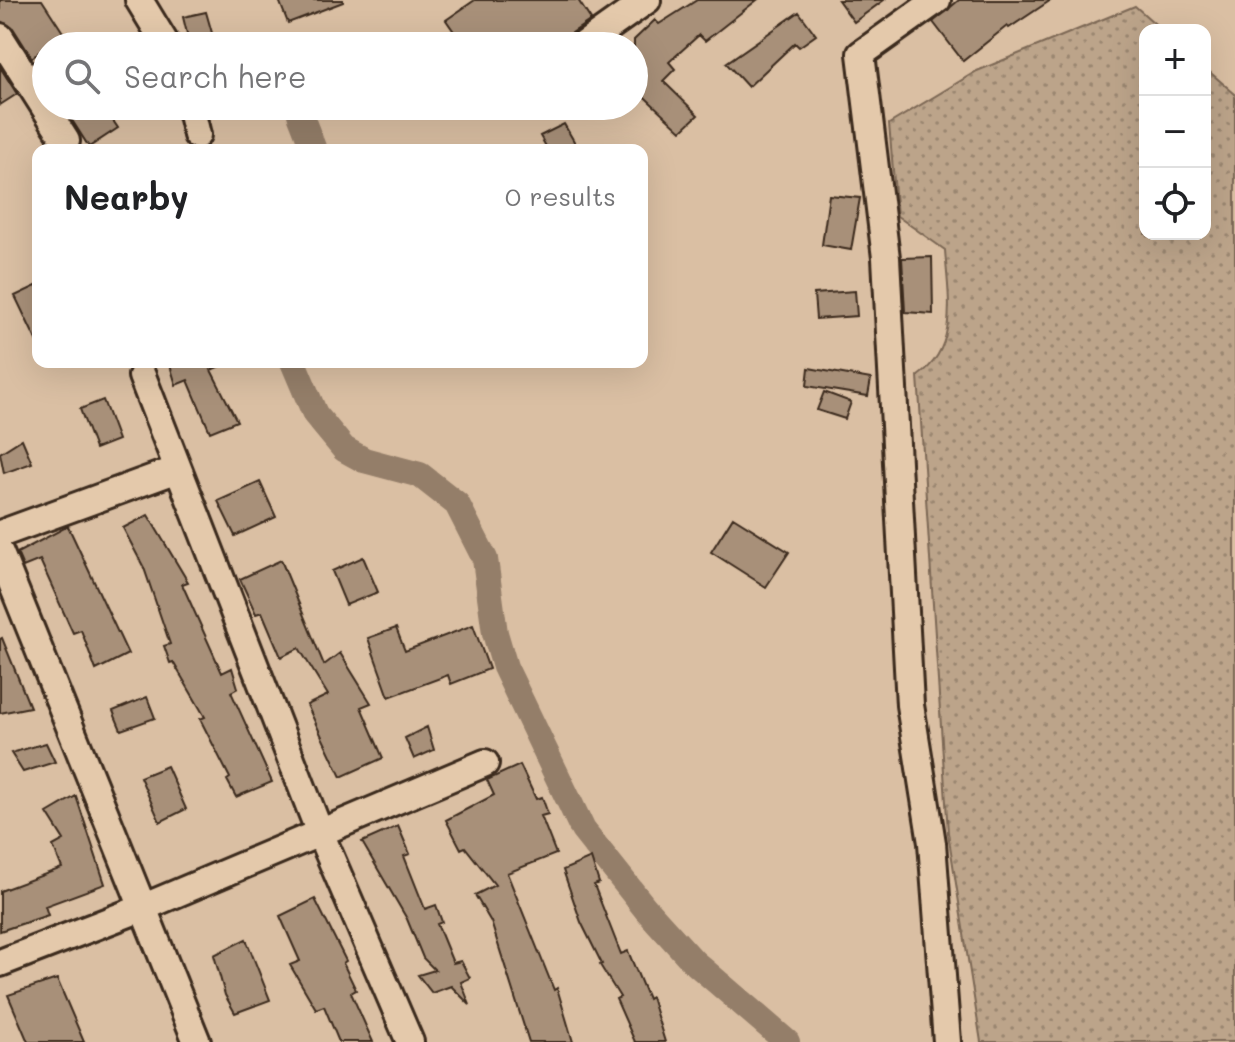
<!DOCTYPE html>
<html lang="en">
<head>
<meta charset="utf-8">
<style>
  :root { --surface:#fff; --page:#f6f6f6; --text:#202124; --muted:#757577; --line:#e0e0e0 }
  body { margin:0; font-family:Mali,sans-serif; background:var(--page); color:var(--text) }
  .controls { position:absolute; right:24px; top:24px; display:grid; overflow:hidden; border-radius:16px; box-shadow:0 8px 32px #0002 }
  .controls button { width:72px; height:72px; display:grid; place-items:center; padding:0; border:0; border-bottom:2px solid var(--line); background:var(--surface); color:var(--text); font:40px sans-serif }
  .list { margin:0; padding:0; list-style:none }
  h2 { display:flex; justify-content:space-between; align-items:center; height:104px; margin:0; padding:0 32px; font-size:34px }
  h2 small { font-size:26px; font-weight:400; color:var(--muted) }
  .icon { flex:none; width:44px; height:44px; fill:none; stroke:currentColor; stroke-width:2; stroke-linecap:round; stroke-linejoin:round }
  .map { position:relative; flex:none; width:1235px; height:1042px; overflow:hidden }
  .search { position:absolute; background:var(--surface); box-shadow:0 8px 32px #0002; left:32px; top:32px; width:616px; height:88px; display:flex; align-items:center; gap:20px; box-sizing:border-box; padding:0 28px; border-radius:44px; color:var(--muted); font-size:30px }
  .panel { position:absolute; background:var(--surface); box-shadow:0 8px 32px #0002; left:32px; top:144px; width:616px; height:224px; border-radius:16px }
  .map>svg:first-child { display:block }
  .grass { fill:url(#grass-dots); stroke:#7c6754; stroke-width:2 }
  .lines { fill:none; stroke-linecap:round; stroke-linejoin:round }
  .canal { stroke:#947e69; stroke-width:26 }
  .building { fill:#a89079; stroke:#3b2a1e; stroke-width:2 }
  .minor-casing { stroke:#3b2a1e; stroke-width:32 }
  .minor { stroke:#e4c9ab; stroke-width:26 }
</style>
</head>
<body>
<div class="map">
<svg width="1235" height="1042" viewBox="0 0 1235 1042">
  <defs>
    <pattern id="grass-dots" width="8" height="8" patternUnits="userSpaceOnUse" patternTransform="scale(2)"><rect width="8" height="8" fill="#bca48a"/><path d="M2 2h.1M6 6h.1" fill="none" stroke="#9a8670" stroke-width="1.8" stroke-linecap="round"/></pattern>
  </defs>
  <rect width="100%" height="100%" fill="#dabfa3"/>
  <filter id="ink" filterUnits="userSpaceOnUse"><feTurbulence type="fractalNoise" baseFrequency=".0125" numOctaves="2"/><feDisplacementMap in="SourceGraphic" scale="16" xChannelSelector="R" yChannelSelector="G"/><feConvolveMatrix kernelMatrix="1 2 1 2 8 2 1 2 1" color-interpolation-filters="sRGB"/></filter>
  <g filter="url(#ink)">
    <path class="grass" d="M1135 6 1162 30H1145V234H1205V68L1235 94V1042H981L948 833 918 376C960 347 948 294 945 250L897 216 889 124 977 71Z"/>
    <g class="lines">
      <path class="canal" d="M300 114 314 150
        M293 362 315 414 344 449 364 460 420 475 457 504 485 559 495 633 505 667 583 830 645 908 693 961 787 1042"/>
    </g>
    <path class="building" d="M0 0H42L66 37 46 46 32 58 13 28 0 21Z
      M279 0H343V2L288 23Z
      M475 0H578L591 20 572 33 563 46H464L446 20Z
      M697 0H757L705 41 699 35 669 62 675 69 663 81 698 115 681 131 634 87V40L655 20 659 24Z
      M838 0H884L854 22Z
      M959 0H1051L1009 28 1007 26 963 61 933 22Z
      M206 12 214 40 190 46 183 17Z
      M799 12 816 35 799 47 795 43 748 87 726 63Z
      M0 67 17 94 0 105Z
      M63 106H103L118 128 89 147Z
      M564 124 579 150H548L540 136Z
      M829 195 860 198 851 250 822 245Z
      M932 257 933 314 905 312 902 258Z
      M38 285V344L15 296Z
      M855 291 857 316 816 319 814 294Z
      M169 362H229L211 370 237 421 210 432 188 380 176 385Z
      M809 368 871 379 868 396 807 386Z
      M824 392 851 402 845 419 817 410Z
      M103 400 118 440 95 449 80 409Z
      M22 439 32 463 4 473 0 453Z
      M260 482 276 517 235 536 218 501Z
      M148 515 188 582 182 584 222 673 232 668 238 688 231 692 272 782 236 797 227 780 230 778 200 719 205 717 173 662 170 663 164 646 170 644 144 568 123 528Z
      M733 517 789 552 766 587 711 552Z
      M68 526 128 654 96 670 81 630 73 633 40 560 23 567 17 553Z
      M363 557 378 592 346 605 332 571Z
      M281 560 324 665 340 653 371 703 361 707 383 758 341 777 307 705 328 695 299 648 281 657 262 612 256 614 240 579Z
      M473 625 489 669 451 684 448 675 389 697 368 638 396 628 405 651Z
      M2 638 30 707 0 713V639Z
      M147 697 155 718 121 730 113 711Z
      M427 727 434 750 414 759 405 738Z
      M46 743 55 762 23 772 11 753Z
      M520 765 536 799 542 797 548 814 541 816 556 854 507 873 554 990 557 988 573 1042H529L491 922 475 895 495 885 465 847 461 849 446 820 494 795 487 780Z
      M167 766 186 809 160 822 140 777Z
      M76 796 105 884 45 906 48 915 0 931V891L62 868 53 846 64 840 47 813Z
      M398 826 410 854 404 856 425 909 436 905 442 922 437 924 453 963 461 961 470 978 461 982 470 1005 451 986 432 993 418 975 435 970 423 958 407 919 362 842Z
      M591 858 599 883 594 885 621 954 628 951 648 999 651 997 665 1042H635L616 999 620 997 600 965 602 964 581 922 563 870Z
      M315 899 346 961 343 963 356 990 351 993 373 1042H339L324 1006 316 1009 290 965 300 961 280 916Z
      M246 939 270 1000 235 1013 225 995 214 955Z
      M57 979 84 1042H28L8 995Z"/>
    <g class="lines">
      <defs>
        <path id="minor" d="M139 0 167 46
          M937 0 861 54 886 258 910 705 932 843 947 1042
          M0 37 66 141
          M582 46 647 0
          M190 106 197 135
          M142 376 320 833 410 1042
          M0 534 178 469
          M0 553 197 1042
          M0 963 142 908 485 763"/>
      </defs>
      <use href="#minor" class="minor-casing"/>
      <use href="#minor" class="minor"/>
    </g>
  </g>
</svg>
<div class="controls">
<button>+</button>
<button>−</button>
<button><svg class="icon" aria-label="locate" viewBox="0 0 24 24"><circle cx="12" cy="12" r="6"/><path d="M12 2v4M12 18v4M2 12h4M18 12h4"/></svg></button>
</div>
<div class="search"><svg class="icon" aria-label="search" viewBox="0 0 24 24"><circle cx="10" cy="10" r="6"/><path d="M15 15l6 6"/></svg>Search here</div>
<section class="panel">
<h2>Nearby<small>0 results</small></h2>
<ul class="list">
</ul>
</section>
</div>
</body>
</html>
